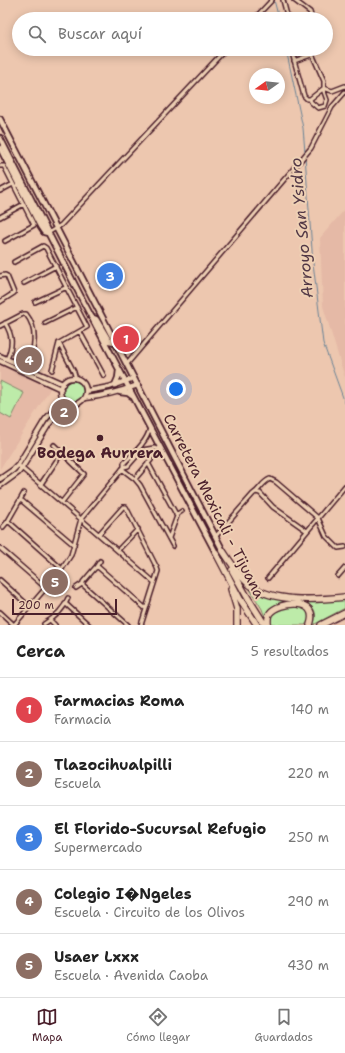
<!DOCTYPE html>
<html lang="es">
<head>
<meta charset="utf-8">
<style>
  :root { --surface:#fff; --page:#f6f6f6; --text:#222; --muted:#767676; --line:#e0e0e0; --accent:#4a1f2b }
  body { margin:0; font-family:"Shantell Sans",sans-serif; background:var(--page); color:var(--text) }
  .compass { position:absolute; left:249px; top:68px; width:36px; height:36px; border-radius:50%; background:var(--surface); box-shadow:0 2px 10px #0003; rotate:255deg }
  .scale { position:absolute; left:12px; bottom:10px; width:105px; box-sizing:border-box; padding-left:4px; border:2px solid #4a1f2b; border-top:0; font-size:11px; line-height:14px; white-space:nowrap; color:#4a1f2b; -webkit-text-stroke:3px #eed0b4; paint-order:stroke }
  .you { position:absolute; left:176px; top:389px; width:14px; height:14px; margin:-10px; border:3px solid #fff; border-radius:50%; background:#1a73e8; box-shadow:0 0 0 6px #1a73e833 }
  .badge { display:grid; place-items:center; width:26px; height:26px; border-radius:50%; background:var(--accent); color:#fff; font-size:13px; font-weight:700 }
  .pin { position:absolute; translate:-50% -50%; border:2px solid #fff; box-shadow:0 1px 4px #0006 }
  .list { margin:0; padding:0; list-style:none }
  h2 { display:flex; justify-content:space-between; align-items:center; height:52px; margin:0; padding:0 16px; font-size:17px }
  h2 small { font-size:13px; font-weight:400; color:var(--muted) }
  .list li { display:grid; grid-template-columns:26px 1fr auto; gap:12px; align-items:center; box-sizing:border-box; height:64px; padding:0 16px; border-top:1px solid var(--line) }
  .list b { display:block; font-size:15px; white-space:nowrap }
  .list p { margin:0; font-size:13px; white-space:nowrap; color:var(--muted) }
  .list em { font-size:13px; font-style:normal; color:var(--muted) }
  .icon { flex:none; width:22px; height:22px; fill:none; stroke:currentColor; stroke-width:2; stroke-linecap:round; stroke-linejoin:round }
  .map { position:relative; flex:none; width:345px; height:625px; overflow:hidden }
  .search { position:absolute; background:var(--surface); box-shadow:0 2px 10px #0003; left:12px; right:12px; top:12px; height:44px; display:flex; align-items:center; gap:10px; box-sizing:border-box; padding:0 14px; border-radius:22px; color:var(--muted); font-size:15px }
  .sheet { height:372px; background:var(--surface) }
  nav { display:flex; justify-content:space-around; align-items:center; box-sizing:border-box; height:56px; border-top:1px solid var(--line); background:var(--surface); font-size:11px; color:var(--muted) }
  nav a { display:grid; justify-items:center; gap:2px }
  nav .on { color:var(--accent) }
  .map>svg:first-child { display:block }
  .built { fill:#e5b9a6 }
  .green { fill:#bdeba9; stroke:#84856a }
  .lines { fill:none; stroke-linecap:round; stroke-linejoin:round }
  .stream { stroke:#698396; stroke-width:1 }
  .street-casing { stroke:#4a1f2b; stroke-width:6 }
  .secondary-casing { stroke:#4a1f2b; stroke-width:7 }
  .primary-casing { stroke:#4a1f2b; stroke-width:8 }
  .highway-casing { stroke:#4a1f2b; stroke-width:8 }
  .street { stroke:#eed0b4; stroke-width:3 }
  .secondary { stroke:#eed0b4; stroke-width:4 }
  .primary { stroke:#eed0b4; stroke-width:4.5 }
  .highway { stroke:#eed0b4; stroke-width:5.5 }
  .poi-dot { fill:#4a1f2b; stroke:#eed0b4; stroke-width:1.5 }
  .labels { text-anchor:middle; stroke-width:4; stroke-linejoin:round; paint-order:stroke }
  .poi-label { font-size:15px; font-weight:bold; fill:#4a1f2b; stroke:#eed0b4 }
  .street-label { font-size:15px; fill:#4a1f2b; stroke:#eed0b4 }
  .water-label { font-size:16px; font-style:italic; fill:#523846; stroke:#eed0b4 }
</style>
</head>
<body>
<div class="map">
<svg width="345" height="625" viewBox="0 0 345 625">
  <rect width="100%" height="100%" fill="#edc7af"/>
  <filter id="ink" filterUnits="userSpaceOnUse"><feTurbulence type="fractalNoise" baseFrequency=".025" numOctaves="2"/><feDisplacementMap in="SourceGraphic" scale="8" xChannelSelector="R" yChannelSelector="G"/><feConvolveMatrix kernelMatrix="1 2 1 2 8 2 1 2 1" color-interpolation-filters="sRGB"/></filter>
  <g filter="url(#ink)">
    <path class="built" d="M345 209V378L323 306 320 238Z
      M0 360 53 384 0 469Z"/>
    <path class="green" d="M0 381 24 393 11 419 0 413Z
      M62 392a11 11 0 1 1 22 0a11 11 0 1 1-22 0Z
      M246 583 277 598 345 599V608L313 625C328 595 271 593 265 617L262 609Z
      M299 606 306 608C309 614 311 619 305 625H271V617C276 607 289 607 299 606Z"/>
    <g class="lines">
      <path class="stream" d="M274 0 279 19
        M286 49 303 128 305 152
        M305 156 313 263 323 343 345 403"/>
      <defs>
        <path id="street" d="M283 0 288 19
          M294 0 310 12 312 19
          M254 19 272 0
          M291 49 304 96 307 99H310L324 88 332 91 345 86
          M294 61 311 55 313 56 324 81V88
          M310 99 311 102 318 108 325 106 327 100 323 89
          M0 166H4L34 225 5 241
          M0 191 13 184
          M0 217 24 204
          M48 233 61 225 226 49
          M14 262 43 246 46 248 87 327 59 343
          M0 276 5 275 7 276 14 293 0 302
          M24 283 56 266
          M35 302 67 287
          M5 323C13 336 13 345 7 359
          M45 323 77 307
          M0 326 23 314H26C39 330 34 350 28 368
          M80 332 104 376
          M59 343 74 372 76 379
          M127 364 311 148 332 107 345 92
          M52 370 59 343
          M54 445 84 474 62 502
          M148 463 177 516 169 538
          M18 465 154 582
          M124 467 128 466 142 450 154 448 161 450
          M122 469 135 479 140 485 173 546
          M135 479 151 460
          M41 484 61 454
          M256 492 260 493 273 507 307 531
          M21 500 74 545
          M176 515 182 511
          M8 521 62 569
          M3 527 8 521 24 493
          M99 534 123 507H126L157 568 158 571 141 625
          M216 536 253 494C260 490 262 482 270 479L276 482 318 518 326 536 338 548 345 547
          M0 548 46 588
          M118 550 138 529
          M96 567 100 561
          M338 576 345 568
          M268 578 345 486
          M0 580 30 607
          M76 588 82 584
          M66 604 89 625
          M0 612 14 625
          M50 620 55 625
          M44 624C54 618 64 609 68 598
          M14 625 62 569 71 555 81 519 124 467V463C134 453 147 442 150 428
          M128 625 83 585V582L95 568 98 567 146 609"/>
        <path id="secondary" d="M0 356 63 384
          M0 361 61 389
          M60 391a13 13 0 1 1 26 0a13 13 0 1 1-26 0Z
          M87 391 109 387 134 378
          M85 398C105 396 119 392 138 385
          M0 479 13 470 18 465 45 420 63 399
          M0 486 18 473 22 468 49 424 67 403"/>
        <path id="primary" d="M0 119 223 551
          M0 138 83 301 217 555
          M0 148 40 226 44 232 48 233
          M91 317 96 319 109 341 115 342
          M115 385 118 378 119 370
          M120 392 128 393 132 396"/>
        <path id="highway" d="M223 551C231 563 239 576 250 585 273 603 317 600 345 597
          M217 555 240 599 257 625
          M232 570 246 595 265 625
          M231 589 237 609V625
          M268 625C268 621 267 616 270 613 278 602 320 596 310 625
          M321 625 345 613"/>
      </defs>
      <use href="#street" class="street-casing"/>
      <use href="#secondary" class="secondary-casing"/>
      <use href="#primary" class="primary-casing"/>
      <use href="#highway" class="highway-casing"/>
      <use href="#street" class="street"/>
      <use href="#secondary" class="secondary"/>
      <use href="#primary" class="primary"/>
      <use href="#highway" class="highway"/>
    </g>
  </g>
  <circle class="poi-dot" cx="100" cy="438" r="4"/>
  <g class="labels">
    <g class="poi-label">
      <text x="100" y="458">Bodega Aurrera</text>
    </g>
    <g class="street-label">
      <text transform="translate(214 506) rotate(63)" y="5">Carretera Mexicali - Tijuana</text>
    </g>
    <g class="water-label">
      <text transform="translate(301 228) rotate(-95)" y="6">Arroyo San Ysidro</text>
    </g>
  </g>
</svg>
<svg class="compass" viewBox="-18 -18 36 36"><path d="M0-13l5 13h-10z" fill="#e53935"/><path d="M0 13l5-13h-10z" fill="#767676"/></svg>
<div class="scale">200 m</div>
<div class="you"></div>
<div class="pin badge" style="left:126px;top:339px;background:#e0444e">1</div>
<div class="pin badge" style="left:64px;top:412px;background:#8d6e63">2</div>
<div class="pin badge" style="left:110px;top:276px;background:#3f7fe0">3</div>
<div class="pin badge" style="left:29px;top:360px;background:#8d6e63">4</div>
<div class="pin badge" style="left:55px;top:582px;background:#8d6e63">5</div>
<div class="search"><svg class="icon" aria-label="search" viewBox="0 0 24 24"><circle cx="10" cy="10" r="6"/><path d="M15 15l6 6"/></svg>Buscar aquí</div>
</div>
<section class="sheet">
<h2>Cerca<small>5 resultados</small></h2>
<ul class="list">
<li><span class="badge" style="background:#e0444e">1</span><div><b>Farmacias Roma</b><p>Farmacia</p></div><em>140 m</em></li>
<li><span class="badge" style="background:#8d6e63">2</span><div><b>Tlazocihualpilli</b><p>Escuela</p></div><em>220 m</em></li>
<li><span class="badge" style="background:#3f7fe0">3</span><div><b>El Florido-Sucursal Refugio</b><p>Supermercado</p></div><em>250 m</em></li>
<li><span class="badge" style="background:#8d6e63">4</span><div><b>Colegio I�Ngeles</b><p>Escuela · Circuito de los Olivos</p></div><em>290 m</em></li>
<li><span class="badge" style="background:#8d6e63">5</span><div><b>Usaer Lxxx</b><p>Escuela · Avenida Caoba</p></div><em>430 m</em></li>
</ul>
</section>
<nav>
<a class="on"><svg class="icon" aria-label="map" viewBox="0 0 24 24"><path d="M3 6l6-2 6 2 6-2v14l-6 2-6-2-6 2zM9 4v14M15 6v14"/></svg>Mapa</a>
<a><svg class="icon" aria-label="directions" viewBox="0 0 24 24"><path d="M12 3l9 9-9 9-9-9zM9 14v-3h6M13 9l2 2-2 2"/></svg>Cómo llegar</a>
<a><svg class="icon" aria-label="saved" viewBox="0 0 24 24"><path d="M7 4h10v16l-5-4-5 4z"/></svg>Guardados</a>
</nav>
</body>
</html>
